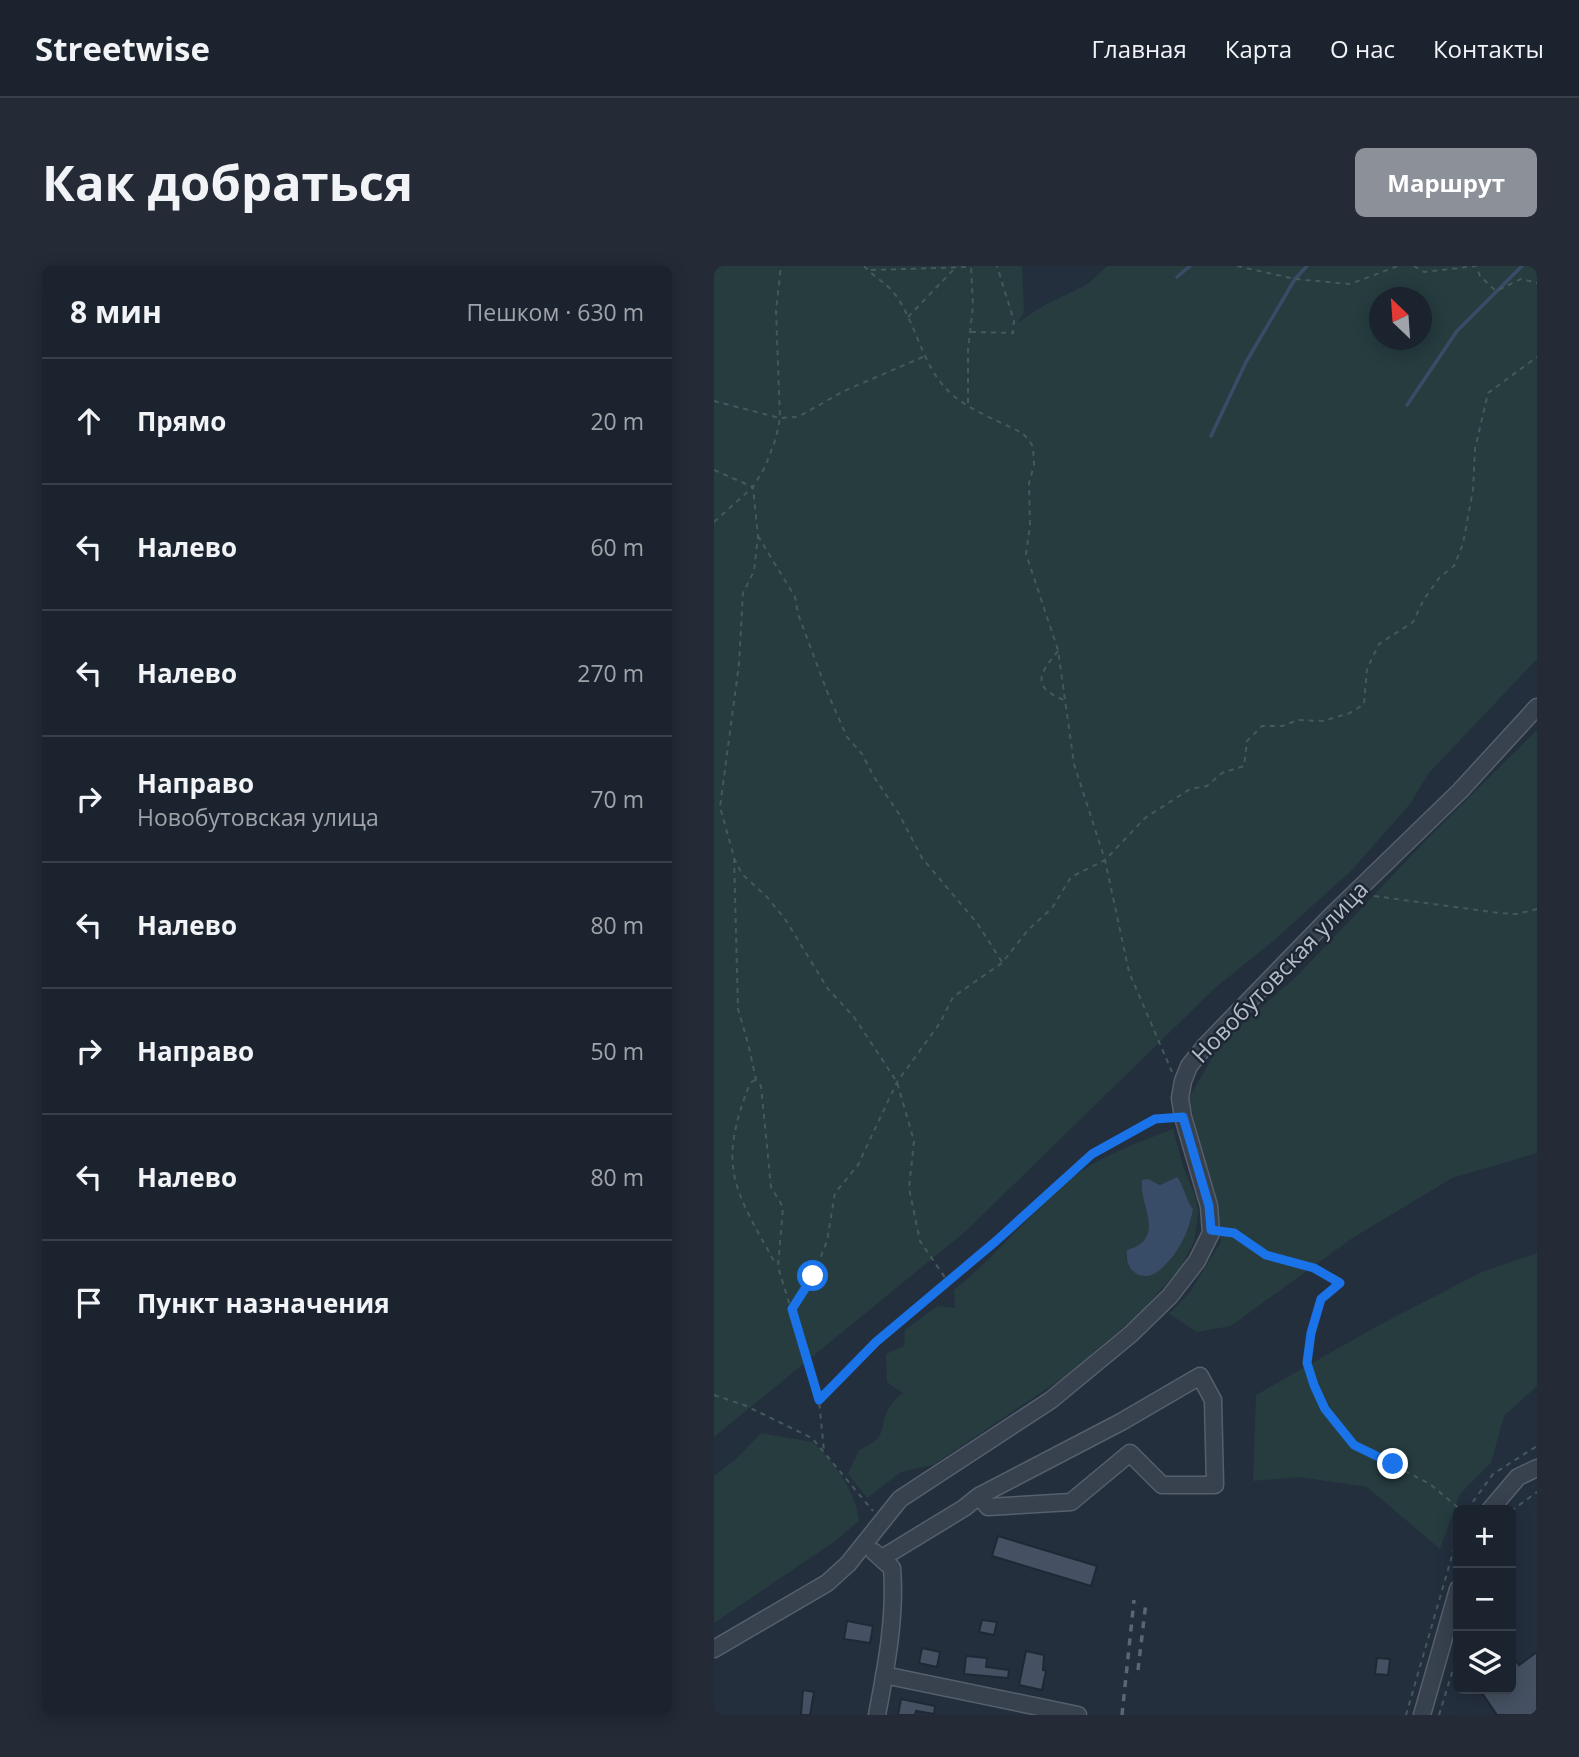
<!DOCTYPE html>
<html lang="ru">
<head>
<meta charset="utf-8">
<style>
  :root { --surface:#1b232e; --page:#242b36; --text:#f1f3f6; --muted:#a0a4aa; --line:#39404a; --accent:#8c9099 }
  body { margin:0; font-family:"Open Sans",sans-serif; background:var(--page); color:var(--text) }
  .controls { position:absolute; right:21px; bottom:21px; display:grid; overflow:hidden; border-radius:10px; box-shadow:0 4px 18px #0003 }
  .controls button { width:63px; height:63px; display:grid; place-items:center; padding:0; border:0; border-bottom:2px solid var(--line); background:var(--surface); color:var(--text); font:35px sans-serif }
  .compass { position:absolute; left:655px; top:21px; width:63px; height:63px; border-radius:50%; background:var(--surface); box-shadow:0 4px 18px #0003; rotate:335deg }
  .stop { position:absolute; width:21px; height:21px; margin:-16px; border:5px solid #1a73e8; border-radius:50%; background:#fff }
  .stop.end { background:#1a73e8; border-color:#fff; box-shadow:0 2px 7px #0008 }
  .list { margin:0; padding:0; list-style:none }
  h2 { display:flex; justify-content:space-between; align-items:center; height:91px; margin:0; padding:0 28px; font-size:30px }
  h2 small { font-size:23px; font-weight:400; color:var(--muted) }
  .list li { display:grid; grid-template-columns:46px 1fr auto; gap:21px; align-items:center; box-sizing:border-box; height:126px; padding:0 28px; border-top:2px solid var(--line) }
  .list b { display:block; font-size:26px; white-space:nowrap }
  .list p { margin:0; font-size:23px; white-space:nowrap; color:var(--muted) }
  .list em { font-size:23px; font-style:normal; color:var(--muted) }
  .icon { flex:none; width:38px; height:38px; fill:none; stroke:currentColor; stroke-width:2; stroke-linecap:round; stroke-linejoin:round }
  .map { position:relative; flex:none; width:823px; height:1449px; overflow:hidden; border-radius:10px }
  header { display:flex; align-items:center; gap:42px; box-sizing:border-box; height:98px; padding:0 35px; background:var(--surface); border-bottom:2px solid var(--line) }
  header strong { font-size:33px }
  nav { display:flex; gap:38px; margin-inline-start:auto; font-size:24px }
  .intro { display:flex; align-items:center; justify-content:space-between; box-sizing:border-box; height:168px; padding:0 42px }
  h1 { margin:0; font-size:49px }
  .button { padding:18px 32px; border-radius:10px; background:var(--accent); color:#fff; font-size:24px; font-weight:700 }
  main { display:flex; gap:42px; padding:0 42px }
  aside { flex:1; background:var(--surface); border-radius:10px; box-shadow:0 4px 18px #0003 }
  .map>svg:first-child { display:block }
  .green { fill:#263c3f; fill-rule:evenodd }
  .water { fill:#394c67 }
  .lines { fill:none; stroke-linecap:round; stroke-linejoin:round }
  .stream { stroke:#394c67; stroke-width:3.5 }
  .building { fill:#455162; stroke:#1f2835; stroke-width:2 }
  .minor-casing { stroke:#565f6c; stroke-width:19 }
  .path { stroke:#44595c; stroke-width:2; stroke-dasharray:5 5; stroke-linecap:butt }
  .minor { stroke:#38414e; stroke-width:16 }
  .rail { stroke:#5a6575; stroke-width:3.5; stroke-dasharray:7 7; stroke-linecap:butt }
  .route { stroke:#1a73e8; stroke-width:9 }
  .labels { text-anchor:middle; stroke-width:5; stroke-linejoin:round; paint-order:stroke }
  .street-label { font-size:23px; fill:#b4bcc9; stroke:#1d2633 }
</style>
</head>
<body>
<header>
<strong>Streetwise</strong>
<nav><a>Главная</a><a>Карта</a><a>О нас</a><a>Контакты</a></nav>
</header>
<div class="intro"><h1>Как добраться</h1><a class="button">Маршрут</a></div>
<main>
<aside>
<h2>8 мин<small>Пешком · 630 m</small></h2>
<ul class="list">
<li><svg class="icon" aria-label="ahead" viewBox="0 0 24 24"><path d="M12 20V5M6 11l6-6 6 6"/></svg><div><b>Прямо</b></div><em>20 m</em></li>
<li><svg class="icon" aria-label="left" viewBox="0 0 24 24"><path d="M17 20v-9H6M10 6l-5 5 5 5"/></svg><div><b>Налево</b></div><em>60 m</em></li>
<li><svg class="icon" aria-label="left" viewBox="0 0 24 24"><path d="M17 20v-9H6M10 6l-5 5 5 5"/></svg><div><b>Налево</b></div><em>270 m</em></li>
<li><svg class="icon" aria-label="right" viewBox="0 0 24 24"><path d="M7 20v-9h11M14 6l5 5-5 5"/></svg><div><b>Направо</b><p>Новобутовская улица</p></div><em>70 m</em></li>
<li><svg class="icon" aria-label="left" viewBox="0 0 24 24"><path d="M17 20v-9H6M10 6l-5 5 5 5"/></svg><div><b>Налево</b></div><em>80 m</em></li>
<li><svg class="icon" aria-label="right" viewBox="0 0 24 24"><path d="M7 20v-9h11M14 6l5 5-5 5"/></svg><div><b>Направо</b></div><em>50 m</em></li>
<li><svg class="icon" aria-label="left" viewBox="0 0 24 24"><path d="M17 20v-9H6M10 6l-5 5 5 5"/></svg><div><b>Налево</b></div><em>80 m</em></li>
<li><svg class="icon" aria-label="arrive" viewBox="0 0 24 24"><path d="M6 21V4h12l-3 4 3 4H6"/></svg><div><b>Пункт назначения</b></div></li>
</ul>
</aside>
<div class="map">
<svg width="823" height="1449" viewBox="0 0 823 1449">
  <rect width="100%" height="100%" fill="#242f3e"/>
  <path class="green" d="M0 0H308L310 47 303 57 329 40 374 18 393 0H823V393L714 508 696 538 637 605 558 676 501 722 252 965 0 1171ZM666 32H708V74H666Z
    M823 464V887L738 912 637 973 517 1060 483 1066 455 1048 475 1027 507 976 475 832 507 776 583 710 716 570Z
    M459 863 470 903 482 932 484 947 480 976 466 1002 425 1048 350 1111 219 1199 187 1206 153 1232 134 1208 145 1184C179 1169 162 1159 177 1139 180 1134 185 1130 189 1127L173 1116 172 1088 190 1080 191 1064 223 1040 241 1042 240 1024C282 990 316 947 357 913 385 890 426 876 459 863ZM463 911C471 921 471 933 479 943L412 994 413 984C454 971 424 940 428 915L434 913 446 919Z
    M823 987V1120L790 1150 777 1197 746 1228 726 1283 653 1221 585 1211 539 1215 542 1129 667 1058 768 1006Z
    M47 1167 99 1176C119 1195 143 1227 145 1255L120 1276 0 1357V1210L21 1194Z"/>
  <path class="water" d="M463 911C471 921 471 933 479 943 475 965 465 987 448 1002 431 1019 410 1007 413 984 454 972 424 939 428 914L434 913 446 919Z"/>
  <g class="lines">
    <path class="stream" d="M463 11 476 0
      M693 139 743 65 808 0
      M497 170 532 96 581 13 593 0"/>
  </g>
  <path class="building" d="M284 1270 383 1300 377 1320 278 1290Z
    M268 1354 283 1356 280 1369 265 1366Z
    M133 1355 159 1360 156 1377 130 1373Z
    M208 1382 226 1386 223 1401 205 1397Z
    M312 1385 330 1389 329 1404 332 1405 328 1424 305 1419Z
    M823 1386V1449H783L768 1427 773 1423H797V1388L805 1399Z
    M252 1390 273 1392 272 1401 295 1404 294 1412 250 1408Z
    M663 1392 676 1393 674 1409 661 1408Z
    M89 1424 100 1426 96 1449H87Z
    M187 1433 221 1440 220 1448 202 1445 201 1449H184Z"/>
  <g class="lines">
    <defs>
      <path id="minor" d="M776 1244 804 1211 823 1202
        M160 1286 178 1302C182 1350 172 1402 163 1449
        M168 1292 250 1242 265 1230 407 1156 486 1110 499 1134 501 1219H448L416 1187 357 1236 274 1241 265 1230
        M0 1383 113 1317 134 1298 186 1233 337 1134 417 1068 456 1030 483 995 497 967 495 940 469 851 466 832 469 815 475 800 492 779 617 650 746 525 823 441
        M170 1409 364 1449
        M708 1449 744 1323"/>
    </defs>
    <use href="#minor" class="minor-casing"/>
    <path class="path" d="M150 0C161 12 176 19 185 34 205 66 210 106 241 131 260 146 287 156 308 167L315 174 319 181 320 199 315 217 316 260 312 288 344 384 360 498 391 594 415 706 458 806
      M523 0 581 13 636 18 684 0
      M700 0 710 6 762 0 766 10 782 25 807 13 823 17
      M157 4 256 1
      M194 51 243 0
      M257 66 299 67 300 55 283 0
      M0 135 66 152 84 151 130 125 209 91
      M254 137V84L259 40 257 0
      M0 204 39 221 44 270 40 305 29 327 25 398 6 541 20 591 24 743 34 777 42 814 47 820 57 921 69 941 64 1001 105 1134 110 1185
      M0 256 39 221 51 201 62 172 66 152 62 45 67 0
      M44 270 81 331 84 348 114 428 133 471 148 488 160 511 185 548 208 592 263 657 288 696
      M344 385C325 408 317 421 350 434
      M20 592 28 608 53 631 71 653 114 723 140 751 183 816 200 875 195 922 206 975 234 1016
      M660 630 785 647 803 648 823 643
      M41 814 36 817C2 904 21 923 62 999
      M512 965 520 966 534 975 552 989 600 1002 626 1017 607 1033 597 1067 594 1097 600 1119 611 1143 640 1179 716 1218 747 1244
      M78 1043 99 1010 113 975 121 927 144 899 183 816 226 757 239 731 288 697 314 664 338 642 357 611 391 594 431 552 476 523 493 520 508 507 530 500 533 475 548 460H568L584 454 609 455 636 447 650 438 653 403 665 378 699 356 710 333 726 311 740 300 749 278 759 224 761 183 774 127 823 91
      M0 1129 30 1139 98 1172 159 1245
      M106 1133 162 1076 282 976 378 888 441 853 455 852
      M753 1244 779 1208 823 1180
      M797 1245 823 1226
      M692 1449 744 1269
      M725 1449 744 1387"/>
    <use href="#minor" class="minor"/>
    <path class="rail" d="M424 1404 432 1336
      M408 1449 420 1334"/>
  </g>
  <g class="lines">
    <path class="route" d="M99 1010 78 1043 105 1134 162 1076 282 975 378 888 441 853 469 851 495 940 497 964 520 967 552 989 600 1002 626 1017 607 1033 597 1067 593 1097 600 1119 611 1143 640 1179 679 1198"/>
  </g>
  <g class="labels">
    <g class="street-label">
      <text transform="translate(566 706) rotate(-46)" y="8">Новобутовская улица</text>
    </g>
  </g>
</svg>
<div class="controls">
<button>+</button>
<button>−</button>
<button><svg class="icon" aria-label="layers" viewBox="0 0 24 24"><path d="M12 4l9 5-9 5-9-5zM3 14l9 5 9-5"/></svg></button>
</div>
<svg class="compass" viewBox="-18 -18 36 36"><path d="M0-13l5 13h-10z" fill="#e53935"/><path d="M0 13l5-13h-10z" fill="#a0a4aa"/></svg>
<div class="stop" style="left:99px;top:1010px"></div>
<div class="stop end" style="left:679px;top:1198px"></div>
</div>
</main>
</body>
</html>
